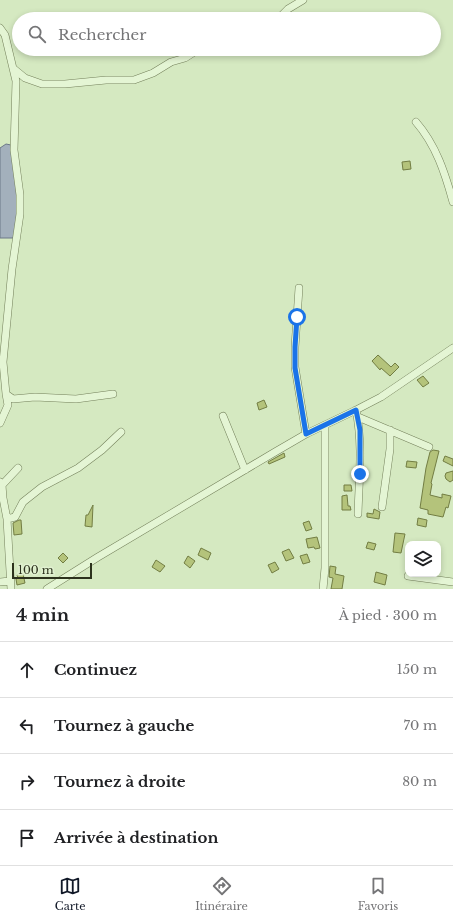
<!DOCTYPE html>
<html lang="fr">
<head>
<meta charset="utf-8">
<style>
  :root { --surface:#fff; --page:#f6f6f6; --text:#202124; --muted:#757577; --line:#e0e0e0; --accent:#111827 }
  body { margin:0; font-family:"Libre Baskerville",serif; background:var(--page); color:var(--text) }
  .controls { position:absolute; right:12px; bottom:12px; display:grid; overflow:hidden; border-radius:8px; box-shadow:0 2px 6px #0003 }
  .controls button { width:36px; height:36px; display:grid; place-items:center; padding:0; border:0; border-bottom:1px solid var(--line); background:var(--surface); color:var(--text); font:20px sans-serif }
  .scale { position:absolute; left:12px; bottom:10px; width:80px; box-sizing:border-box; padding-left:4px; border:2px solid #2c321d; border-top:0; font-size:11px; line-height:14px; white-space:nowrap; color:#2c321d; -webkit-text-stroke:3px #e0f1d0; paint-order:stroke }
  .stop { position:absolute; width:12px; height:12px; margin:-9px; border:3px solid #1a73e8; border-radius:50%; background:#fff }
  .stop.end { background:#1a73e8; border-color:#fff; box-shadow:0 1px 4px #0008 }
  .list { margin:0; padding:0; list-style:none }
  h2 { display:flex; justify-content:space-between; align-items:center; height:52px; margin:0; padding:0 16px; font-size:17px }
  h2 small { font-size:13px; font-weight:400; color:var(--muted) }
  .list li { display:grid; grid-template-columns:26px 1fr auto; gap:12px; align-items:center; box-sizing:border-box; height:56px; padding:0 16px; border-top:1px solid var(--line) }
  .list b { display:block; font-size:15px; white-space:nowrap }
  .list em { font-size:13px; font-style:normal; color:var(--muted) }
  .icon { flex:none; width:22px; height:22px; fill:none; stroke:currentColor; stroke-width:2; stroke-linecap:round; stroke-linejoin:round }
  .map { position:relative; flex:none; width:453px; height:589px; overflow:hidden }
  .search { position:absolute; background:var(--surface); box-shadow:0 2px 6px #0003; left:12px; right:12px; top:12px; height:44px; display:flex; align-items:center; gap:10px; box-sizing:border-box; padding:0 14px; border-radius:22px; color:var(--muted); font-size:15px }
  .sheet { height:276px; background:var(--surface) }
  nav { display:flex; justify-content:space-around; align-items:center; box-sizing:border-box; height:56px; border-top:1px solid var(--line); background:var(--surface); font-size:11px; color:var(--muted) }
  nav a { display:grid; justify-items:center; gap:2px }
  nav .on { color:var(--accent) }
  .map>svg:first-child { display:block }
  .water { fill:#a3b0bc; stroke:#6c7988 }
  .building { fill:#b4c37b; stroke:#727d43 }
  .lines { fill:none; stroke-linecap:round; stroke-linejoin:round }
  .minor-casing { stroke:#74805b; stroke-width:8 }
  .minor { stroke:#e4f5d4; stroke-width:7 }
  .route { stroke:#1a73e8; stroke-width:5 }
</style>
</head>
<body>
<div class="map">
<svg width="453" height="589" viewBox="0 0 453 589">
  <rect width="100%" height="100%" fill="#d5e9c1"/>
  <path class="water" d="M6 144 11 145 19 213 14 238H0V148Z"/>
  <path class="building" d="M410 161 411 169 403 170 402 162Z
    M378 355 391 367 395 363 399 367 390 376 381 368 380 370 372 361Z
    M423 376 429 383 423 387 417 380Z
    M264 400 267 407 259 410 257 403Z
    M433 450 439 451 431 483 432 484 430 495 442 498V494L451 496 448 508 446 507 443 517 428 514V510L420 508 426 468 430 452Z
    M284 453 285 457 269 464 268 462Z
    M445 456 453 459V466L443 461Z
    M407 461 417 462 416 468 406 467Z
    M453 471V480L450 482 446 479 445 476 446 473Z
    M344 485H351L352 491H344Z
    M347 495 348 506H350L351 510H342V496Z
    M93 505 92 527 85 526 86 515H88Z
    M374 509 380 512 379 519 367 517V513L373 514Z
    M418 518 427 520 426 527 417 525Z
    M19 520H21L22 534 14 535 13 523Z
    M309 521 312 529 306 531 303 523Z
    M395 533 405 534 401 553 393 552Z
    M317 537 320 548 315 549 314 547 308 548 306 539Z
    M368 542 376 544 374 550 366 548Z
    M201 548 211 553 208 560 198 555Z
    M289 549 294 558 286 561 282 552Z
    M63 553 68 558 63 563 58 558Z
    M307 554 310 562 303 564 300 556Z
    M188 556 195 561 190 568 184 563Z
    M156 560 165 566 160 572 152 567Z
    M275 562 279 569 272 573 268 565Z
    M330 566 336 567 335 574 344 576 342 589H331L333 578 329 577Z
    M376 572 387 575 385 585 374 582Z
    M23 574 25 583 17 585 16 579 18 578 17 575Z"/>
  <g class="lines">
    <defs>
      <path id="minor" d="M278 19 288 9 303 0
        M0 28 5 35 16 81 14 150 20 195V214L12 269 3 362 6 394
        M14 69 25 78 42 84H65L106 80H134L153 73 171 62 185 58 199 49
        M416 122C436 145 445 173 453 202
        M299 288 295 347V367L306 434
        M356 410C363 445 359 479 358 514
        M223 416 245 470
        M358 417 429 447
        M0 423 8 405 6 394 13 399 35 397 76 399 113 394
        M0 482 2 485 3 498 7 519 11 589
        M2 485 18 468
        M382 507 390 449V430
        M7 519 15 517 23 502 42 487 78 468 102 450 121 432
        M408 576 453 582
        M0 582 10 581
        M47 589 98 557 275 452 306 434 356 410 381 397 453 348
        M323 589 325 568V425"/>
    </defs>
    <use href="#minor" class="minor-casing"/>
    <use href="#minor" class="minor"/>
  </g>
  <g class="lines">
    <path class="route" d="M297 317 295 347V368L306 434 356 410 360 430V474"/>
  </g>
</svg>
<div class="controls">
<button><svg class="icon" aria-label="layers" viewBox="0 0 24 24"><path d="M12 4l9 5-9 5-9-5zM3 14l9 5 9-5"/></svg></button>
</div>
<div class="scale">100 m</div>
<div class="stop" style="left:297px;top:317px"></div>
<div class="stop end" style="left:360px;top:474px"></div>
<div class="search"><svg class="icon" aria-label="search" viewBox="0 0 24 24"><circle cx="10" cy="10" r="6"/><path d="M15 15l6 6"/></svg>Rechercher</div>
</div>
<section class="sheet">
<h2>4 min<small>À pied · 300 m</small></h2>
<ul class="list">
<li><svg class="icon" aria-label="ahead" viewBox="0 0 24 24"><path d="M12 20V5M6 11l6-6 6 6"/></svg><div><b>Continuez</b></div><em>150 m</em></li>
<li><svg class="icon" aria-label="left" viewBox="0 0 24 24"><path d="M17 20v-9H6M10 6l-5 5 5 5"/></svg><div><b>Tournez à gauche</b></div><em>70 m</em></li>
<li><svg class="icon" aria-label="right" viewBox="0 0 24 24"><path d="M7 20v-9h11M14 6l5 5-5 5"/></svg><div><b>Tournez à droite</b></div><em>80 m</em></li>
<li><svg class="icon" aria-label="arrive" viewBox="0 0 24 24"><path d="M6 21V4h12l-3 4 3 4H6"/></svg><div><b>Arrivée à destination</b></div></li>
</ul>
</section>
<nav>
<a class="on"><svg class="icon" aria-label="map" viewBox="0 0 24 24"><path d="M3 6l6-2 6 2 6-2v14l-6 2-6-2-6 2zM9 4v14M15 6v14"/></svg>Carte</a>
<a><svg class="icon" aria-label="directions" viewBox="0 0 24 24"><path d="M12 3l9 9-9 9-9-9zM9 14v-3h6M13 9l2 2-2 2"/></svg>Itinéraire</a>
<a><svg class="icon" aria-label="saved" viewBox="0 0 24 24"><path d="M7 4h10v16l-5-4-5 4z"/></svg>Favoris</a>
</nav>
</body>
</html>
